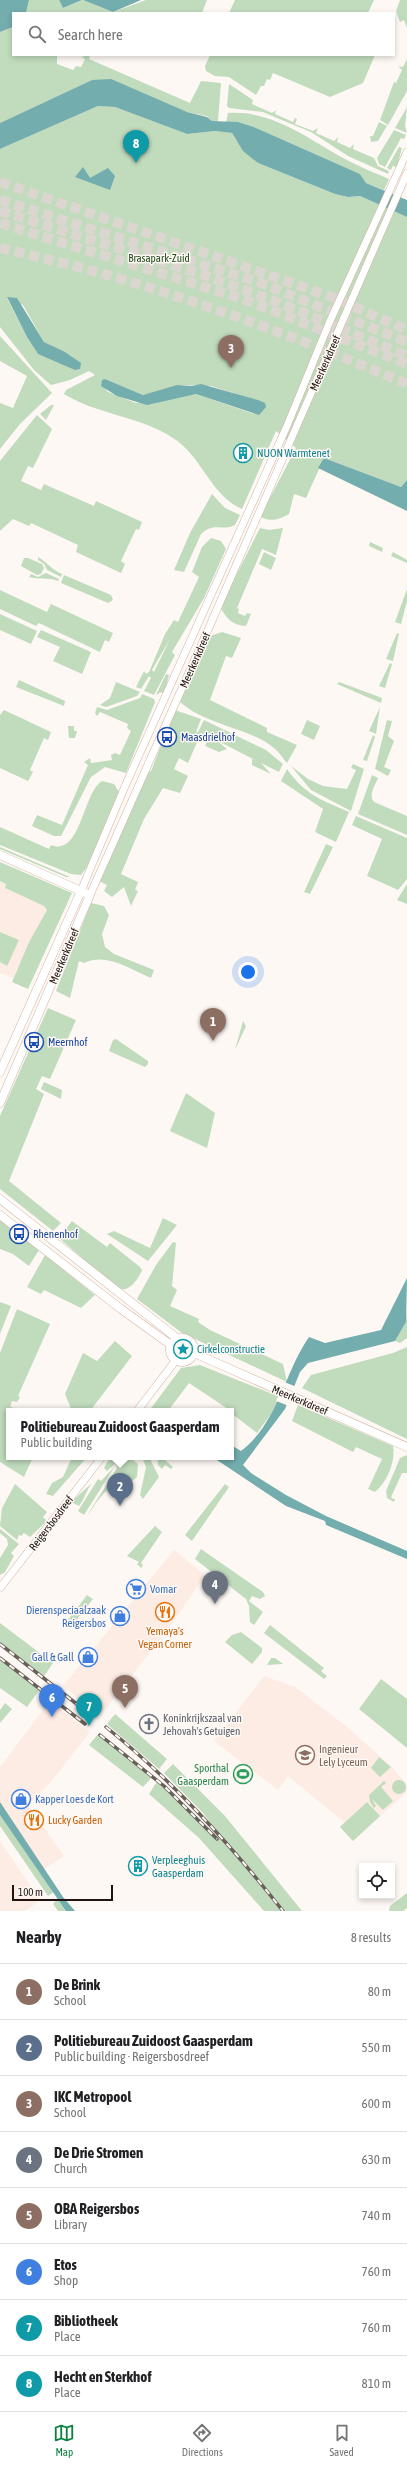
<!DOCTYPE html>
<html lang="en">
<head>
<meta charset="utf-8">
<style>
  :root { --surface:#fff; --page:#f6f6f6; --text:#202124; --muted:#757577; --line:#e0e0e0; --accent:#0b8043 }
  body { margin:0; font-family:"Asap Condensed",sans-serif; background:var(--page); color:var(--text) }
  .controls { position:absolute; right:12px; bottom:12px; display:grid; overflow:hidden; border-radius:0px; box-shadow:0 2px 6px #0003 }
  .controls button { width:36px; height:36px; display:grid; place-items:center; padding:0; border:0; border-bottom:1px solid var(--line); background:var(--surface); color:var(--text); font:20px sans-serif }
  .scale { position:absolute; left:12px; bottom:10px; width:101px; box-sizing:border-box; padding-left:4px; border:2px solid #1e130d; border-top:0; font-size:11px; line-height:14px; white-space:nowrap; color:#1e130d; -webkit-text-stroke:3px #fef8f4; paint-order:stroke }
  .you { position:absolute; left:248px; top:972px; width:14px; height:14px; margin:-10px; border:3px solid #fff; border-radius:50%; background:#1a73e8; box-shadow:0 0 0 6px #1a73e833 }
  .badge { display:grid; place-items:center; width:26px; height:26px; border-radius:50%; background:var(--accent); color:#fff; font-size:13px; font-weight:700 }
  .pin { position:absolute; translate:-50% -33px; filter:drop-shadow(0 1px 2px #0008) }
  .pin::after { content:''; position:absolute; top:21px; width:14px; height:12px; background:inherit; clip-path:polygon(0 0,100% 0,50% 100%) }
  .popup { position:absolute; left:6px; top:1408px; width:228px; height:52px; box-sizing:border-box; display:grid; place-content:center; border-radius:0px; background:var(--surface); filter:drop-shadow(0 1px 3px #0005); font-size:13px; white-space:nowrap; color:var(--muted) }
  .popup b { font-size:15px; color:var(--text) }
  .popup::after { content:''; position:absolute; left:50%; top:100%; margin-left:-8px; border:8px solid transparent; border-top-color:var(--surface) }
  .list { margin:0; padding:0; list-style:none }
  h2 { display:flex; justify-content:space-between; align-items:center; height:52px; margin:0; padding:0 16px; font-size:17px }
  h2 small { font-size:13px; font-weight:400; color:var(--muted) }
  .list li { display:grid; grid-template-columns:26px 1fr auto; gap:12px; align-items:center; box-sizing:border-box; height:56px; padding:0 16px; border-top:1px solid var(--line) }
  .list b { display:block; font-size:15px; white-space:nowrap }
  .list p { margin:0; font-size:13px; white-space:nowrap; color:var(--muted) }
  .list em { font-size:13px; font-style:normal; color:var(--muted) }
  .icon { flex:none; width:22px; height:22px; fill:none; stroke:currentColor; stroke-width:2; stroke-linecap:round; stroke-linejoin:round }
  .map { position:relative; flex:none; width:407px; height:1911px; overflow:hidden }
  .search { position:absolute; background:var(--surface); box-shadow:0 2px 6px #0003; left:12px; right:12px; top:12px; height:44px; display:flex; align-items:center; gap:10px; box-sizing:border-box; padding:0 14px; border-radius:0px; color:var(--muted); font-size:15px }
  .sheet { height:500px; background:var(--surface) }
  nav { display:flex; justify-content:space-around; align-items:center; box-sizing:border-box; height:56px; border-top:1px solid var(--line); background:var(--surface); font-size:11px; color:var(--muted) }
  nav a { display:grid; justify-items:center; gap:2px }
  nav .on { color:var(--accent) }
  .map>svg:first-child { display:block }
  .built { fill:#fdece4 }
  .green { fill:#c1dbbd; fill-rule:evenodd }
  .water { fill:#73adad }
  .pier { fill:#fef8f4 }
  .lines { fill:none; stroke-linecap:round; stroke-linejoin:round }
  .motorway-tunnel { stroke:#dcd6d1; stroke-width:10; stroke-dasharray:10 5; stroke-linecap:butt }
  .tertiary-casing { stroke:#d1b2a3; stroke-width:8 }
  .secondary-casing { stroke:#d1b2a3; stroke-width:9 }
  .tertiary { stroke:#fff; stroke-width:7 }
  .secondary { stroke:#fff; stroke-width:8 }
  .rail-casing { stroke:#69605a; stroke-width:3.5 }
  .rail { stroke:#fef8f4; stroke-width:2; stroke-dasharray:6; stroke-linecap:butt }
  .labels { text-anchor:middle; stroke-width:3; stroke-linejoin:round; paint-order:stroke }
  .park-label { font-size:11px; fill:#234e1e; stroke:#fef8f4 }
  .street-label { font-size:11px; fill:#1e130d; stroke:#fef8f4 }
  .culture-label { font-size:11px; fill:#0d838f; stroke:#fef8f4; text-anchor:start }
  .transit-label { font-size:11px; fill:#164399; stroke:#fef8f4; text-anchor:start }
  .shop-label { font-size:11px; fill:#366cbe; stroke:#fef8f4; text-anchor:start }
  .food-label { font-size:11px; fill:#c56008; stroke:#fef8f4 }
  .worship-label { font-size:11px; fill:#5b616d; stroke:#fef8f4; text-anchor:start }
  .education-label { font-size:11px; fill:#785e54; stroke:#fef8f4; text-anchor:start }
  .leisure-label { font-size:11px; fill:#27864d; stroke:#fef8f4; text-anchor:end }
</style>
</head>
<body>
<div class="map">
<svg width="407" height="1911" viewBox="0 0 407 1911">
  <rect width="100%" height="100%" fill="#fef8f4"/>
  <path class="built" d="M0 881 7 884 5 888 44 906 47 910 29 942 13 978 0 973Z
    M174 1550 205 1575 169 1628 100 1716 63 1686Z
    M264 1676 295 1687 346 1726 393 1768 407 1785V1792L353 1841 340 1827 344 1822 288 1776 278 1790 214 1741Z
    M50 1701 90 1732 50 1783 28 1805 64 1856 43 1870 0 1808V1767Z
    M0 1841 40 1900 25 1911H0Z"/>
  <path class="green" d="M29 0H59L63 8 83 0 113 12 146 0H207L202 13H26Z
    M235 0H374L368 13H229Z
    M400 0H407V28L404 20 400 22 396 11Z
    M13 27V55H54L57 56V64L73 70 76 66 81 67 85 59 81 57 90 55 89 59 190 103 201 81 221 83 218 121H212L207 116 187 112 92 80 0 123V32Z
    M210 55H375L363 83 330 97 273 73 270 80 267 79 264 86H261L256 95 229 77 215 76 206 71 205 66Z
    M407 59V91L388 125 380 120 394 82 396 83 402 70 398 66 403 67Z
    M229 84 253 100 252 104 272 113 276 110 275 114 293 122 295 118 297 119 295 124 313 131 318 128 316 133 334 141 338 137 337 142 350 148 354 144 353 149 374 158 378 166 389 171 388 174 348 156 311 132 277 118 263 112 229 108 227 106Z
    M98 106 115 107 187 134 215 131 232 133 236 140 258 163 335 194 348 197 360 196 407 217V480L401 487 324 458 306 498 294 494 289 514C278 520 272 522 260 517L296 448 276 431 242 509C210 495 202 456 173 438 140 416 98 415 64 394L66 390 95 375 89 371 70 380 51 385 34 370 0 327V149ZM7 298 23 305 44 342 73 357 38 354 27 337ZM105 379 143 395 182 385 211 386 236 394 254 414 196 394 136 403 108 392 101 384Z
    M407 107 405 126 407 133 395 128Z
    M228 113C274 110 309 140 347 160 360 167 375 173 389 179L384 190 366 183 360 174 254 127 238 122 226 123Z
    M379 122 387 126 378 141 371 142 370 136H373Z
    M394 130 406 135 404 139 401 138 385 167 379 164 377 158Z
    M399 147 402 148 397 167 393 166 394 163 391 170 387 168Z
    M0 336 52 393 20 424 0 449V403L13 408 27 376 0 361Z
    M51 405H54L46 420 40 414Z
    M37 415 52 429 33 468 28 466 21 481 41 490 44 484 94 506 96 501 142 522 139 530 136 529 121 561 125 564 121 573 76 552 78 545 31 523 29 526 13 519 0 531V461Z
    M212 494 225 508 240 515 235 525C222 532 215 521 201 534L184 572 174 570 190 533Z
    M260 528 269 530 283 528 276 555 262 549 237 608 239 609 238 613 245 616 247 613 251 614 246 626C232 625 227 619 220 607Z
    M211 538 221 541 226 549 204 598 172 652 175 655 154 695 144 691 151 678 149 676 141 689 136 687 144 671 146 674 149 672 165 634 174 620 178 622 199 577 192 572 202 547ZM170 639 154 672 152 670Z
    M370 542 383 548 382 552 369 546Z
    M264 552 276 558 271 570 259 564Z
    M393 552 407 560V563L391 556Z
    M38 557C47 562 52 570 62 574L61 577 47 570 44 564 38 560Z
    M24 558H28L42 564 44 568 41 574 37 575 21 566Z
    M46 573 59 579 58 581C48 577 39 580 29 577L31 574 38 577Z
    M64 575 111 595 113 600 108 603 61 583Z
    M407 589V601L401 624 395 622Z
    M0 590 47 612 51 604 113 633 109 642 105 640 100 652 39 623 36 626 0 609Z
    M0 614 37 631 31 644 0 630Z
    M41 630 91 652 82 674 53 661 60 647 37 637Z
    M222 632 241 638 232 658 226 656 210 700 267 728V732L297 745 287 763C283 759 280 753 275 749 252 728 207 726 180 702L210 636Z
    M397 633 399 634 393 661 386 659Z
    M390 663 392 664 385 688 379 686Z
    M166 674 169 675 164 694 161 692 156 695Z
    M19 680 65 701 64 706 16 687Z
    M116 682 140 692 137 696 106 707 100 705 110 698Z
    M339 682 382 698 381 703 337 684Z
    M142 694 154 699 155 702 126 773 105 767 91 777 61 836H54L32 826 37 815 62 825 88 765 84 762 90 758 91 763 112 760 111 755 115 753 120 755 131 731 127 728 128 724 100 712 97 716 95 713 97 707 107 710 140 698Z
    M380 707 376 734 369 731Z
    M4 710 51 732 48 740 44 738 30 770 33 772 28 781 0 768V715Z
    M175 710 201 719 196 732H198L204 720 266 750 283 764 279 772 261 763 271 774 252 765V759L257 761 216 740 227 749 219 752 205 746 209 737 201 733 188 763 179 758 174 769 188 776 180 793 163 788 144 819 121 874 138 882 135 890 138 891 131 906 124 887 112 897 104 891 107 885 99 881 148 772 151 771Z
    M307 720 320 726 314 740 301 734Z
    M387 720 392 721 388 736 394 741 384 767 391 770 388 776 375 769Z
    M68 726H74V731H77L75 738H69Z
    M373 735 375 737 367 761 363 760Z
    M353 764 364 769 351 811 311 790 291 766 308 779 323 786 347 789 356 770 351 768Z
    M287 769C305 795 322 800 349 812L336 842 315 832 323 809 281 781Z
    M372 775 378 778C375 786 368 794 374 802L407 816V835L358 814Z
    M102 781 114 784 119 792 87 867 81 875 71 874 0 845V827L49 849 51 845C81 857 83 792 102 781Z
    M356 816 407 838V879L398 890 367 876 382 839 352 825Z
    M326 844 333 847 310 894 304 892Z
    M0 847 70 877H79H66L0 849Z
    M0 862 72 893 28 989 12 982 29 942 47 910 44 906 5 888 6 884 0 881Z
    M407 884V904L397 900Z
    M91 903 104 906 109 915 102 934 105 947 114 954 154 970 151 978C130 969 106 952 84 963L79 961 70 998 56 991Z
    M0 932 19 940 7 966 0 962Z
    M48 1008 76 1020 50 1079 42 1076 36 1089 44 1094 9 1181 61 1223 53 1231 0 1189V1116Z
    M243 1021 246 1026 235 1050Z
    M116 1039 148 1061V1064L145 1067 109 1051 113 1040Z
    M44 1082 62 1090 61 1099 41 1089Z
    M186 1093 215 1113 207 1148 170 1131Z
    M163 1218 177 1225 148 1261 107 1234 114 1231 150 1248Z
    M0 1219 39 1250 29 1266 13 1254 0 1249Z
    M72 1221 107 1247 110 1243 140 1267 142 1270C138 1280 128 1294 117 1288L59 1238Z
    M173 1242 176 1243 172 1286 177 1290 170 1306 199 1319 198 1322 210 1330 283 1364 287 1382 182 1333 137 1299 156 1265Z
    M45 1255 95 1295 81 1308 44 1290 41 1294 27 1287Z
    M0 1302 11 1306 0 1334Z
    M407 1307V1338L400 1343 395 1341 406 1322Z
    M17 1309 50 1324 18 1396 20 1397 17 1402 12 1401 10 1407 22 1410 9 1411V1457H33L24 1477 0 1462V1353Z
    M115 1341 132 1356 90 1411H72L65 1394 83 1353 97 1361Z
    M407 1347V1439L302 1388 311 1375 393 1353Z
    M200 1365 280 1397 271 1414 257 1433 231 1413V1411L189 1383 168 1411H149L181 1368Z
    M298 1405 393 1446C396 1461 387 1482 375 1492L368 1489 382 1459 356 1447 353 1452 292 1421Z
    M407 1455V1473H402L392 1495 391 1498 395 1499 394 1502 387 1498 386 1491 400 1458Z
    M72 1457H87L53 1496 46 1494 52 1483 63 1477Z
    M110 1457H129L138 1464 137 1477C129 1485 124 1482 114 1486 103 1490 94 1507 86 1517L117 1468 115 1464 107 1471 104 1468Z
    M142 1457H149L159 1477 143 1499 140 1495 146 1467Z
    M157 1457H167L165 1460 173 1467 171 1469 165 1465 162 1469 158 1465Z
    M115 1466 84 1515 78 1511 98 1479 101 1481Z
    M92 1483C86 1491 85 1498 79 1506L71 1502Z
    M15 1484 47 1512 43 1517 47 1521 30 1537 24 1533 21 1536 19 1535 17 1540 0 1526 2 1508Z
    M225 1484 229 1487 192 1541 185 1535Z
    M155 1526 162 1532 141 1563 143 1565 141 1568 137 1564 139 1562 127 1556Z
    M0 1529 19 1544 11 1553 14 1556 5 1572 0 1575V1558L8 1545 7 1539 0 1533Z
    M201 1549 263 1592 265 1596 260 1599 252 1596 249 1601 263 1612 254 1625 250 1622 249 1606 246 1599 195 1559Z
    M87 1595 93 1599 71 1627 65 1624Z
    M0 1623 53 1663 44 1676 0 1642Z
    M270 1625 324 1668 321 1671 327 1676 324 1679 264 1633Z
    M241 1632 262 1648V1652L252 1664 225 1642 232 1635Z
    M0 1658 40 1689 27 1707 0 1688Z
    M271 1658H275L283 1664 267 1665Z
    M381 1679 407 1699V1748L359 1709Z
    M5 1703 12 1709 0 1723V1710Z
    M115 1714 167 1759 159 1769 107 1724Z
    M99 1733 153 1776 143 1787 89 1745Z
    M379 1757 391 1767 380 1777 371 1768Z
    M173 1764 225 1816 302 1911H264L199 1838 149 1794 158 1780 227 1845 203 1813 164 1773Z
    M392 1787a7 7 0 1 1 14 0a7 7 0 1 1-14 0Z
    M384 1781 386 1783 381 1787 393 1801 383 1810 372 1799 376 1806 374 1808 370 1802 369 1795Z
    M367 1802 380 1816 353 1841 340 1827Z
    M0 1815 54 1892 48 1896 0 1826Z
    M407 1893V1908L403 1911H389L390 1906Z
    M58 1898 66 1911H58L53 1904Z"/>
  <path class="water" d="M0 0H29L26 13H13V27L0 32Z
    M59 0H82L63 8Z
    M83 0H141L113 12Z
    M111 79 187 112 207 117 212 121 238 122 254 127 360 174 366 183 407 200V217L360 196 348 197 335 194 258 163 243 151 232 133 215 131 187 134 115 107 98 106 0 149V123L92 80Z
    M83 167 90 178 108 168 115 176 110 190 75 177Z
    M7 297 17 298 44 342 65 352 81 363 80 369 75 370 38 354 27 337Z
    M105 379 143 395 177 385 192 386 201 384 258 400 265 403 266 407 259 415 196 394 147 405 117 396 101 386 102 380Z
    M324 458 401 487 407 480V511L318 468Z
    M407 1278 406 1322 395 1341 308 1363 300 1372 285 1409 243 1465 251 1473 286 1495 326 1516 407 1551V1559L326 1525 325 1521 286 1506 214 1458 231 1457V1445L241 1451C278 1423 284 1373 309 1337L325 1343 381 1330Z
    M0 1802 63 1897 75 1911H66L0 1815Z"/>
  <path class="pier" d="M284 1382 297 1387 289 1406 276 1401Z"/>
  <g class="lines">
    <path class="motorway-tunnel" d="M0 182 329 296 407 330
      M0 200 261 283 407 342
      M0 211 204 275 277 302 407 356
      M0 223 243 299 407 364
      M0 248C38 257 77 266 114 277 214 306 311 343 407 384"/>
    <defs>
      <path id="tertiary" d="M81 891 126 784 287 426 330 321 407 152
        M90 895 211 623 407 173
        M137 1411 176 1360
        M0 1588 102 1457"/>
      <path id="secondary" d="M0 855 90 895 0 1103
        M0 1072 81 891
        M0 1199 178 1339
        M0 1215 121 1309 171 1345
        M170 1350a12 12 0 1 1 24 0a12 12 0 1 1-24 0Z
        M194 1353 407 1447"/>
    </defs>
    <use href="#tertiary" class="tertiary-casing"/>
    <use href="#secondary" class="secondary-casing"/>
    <use href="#tertiary" class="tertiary"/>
    <use href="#secondary" class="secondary"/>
    <defs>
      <path id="rail" d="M0 1644 92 1716
        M0 1658 85 1724
        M106 1727C173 1781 229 1843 283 1911
        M100 1735 164 1786 217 1839"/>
    </defs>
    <use href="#rail" class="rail-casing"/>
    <use href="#rail" class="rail"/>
  </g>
  <defs>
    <symbol id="building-ring" viewBox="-11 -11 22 22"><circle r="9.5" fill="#fef8f4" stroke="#0f9aa8" stroke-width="1.5"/><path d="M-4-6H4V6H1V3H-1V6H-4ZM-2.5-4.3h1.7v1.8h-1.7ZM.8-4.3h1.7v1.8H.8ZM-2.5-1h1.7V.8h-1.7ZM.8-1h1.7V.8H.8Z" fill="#0f9aa8"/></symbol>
    <symbol id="bus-ring" viewBox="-11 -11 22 22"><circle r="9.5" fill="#fef8f4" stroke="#1a4fb4" stroke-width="1.5"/><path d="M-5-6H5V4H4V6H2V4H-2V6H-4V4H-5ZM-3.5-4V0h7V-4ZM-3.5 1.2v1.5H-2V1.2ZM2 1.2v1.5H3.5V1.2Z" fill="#1a4fb4"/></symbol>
    <symbol id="sight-ring" viewBox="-11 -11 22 22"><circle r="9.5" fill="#fef8f4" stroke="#0f9aa8" stroke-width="1.5"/><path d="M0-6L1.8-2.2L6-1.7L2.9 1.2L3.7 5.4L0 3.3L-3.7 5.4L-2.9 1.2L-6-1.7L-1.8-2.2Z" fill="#0f9aa8"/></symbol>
    <symbol id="supermarket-ring" viewBox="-11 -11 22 22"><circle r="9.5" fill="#fef8f4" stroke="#3f7fe0" stroke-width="1.5"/><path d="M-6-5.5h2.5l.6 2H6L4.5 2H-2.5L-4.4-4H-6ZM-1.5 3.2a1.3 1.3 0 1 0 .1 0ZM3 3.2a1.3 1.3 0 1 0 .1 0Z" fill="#3f7fe0"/></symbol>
    <symbol id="restaurant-ring" viewBox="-11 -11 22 22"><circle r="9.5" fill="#fef8f4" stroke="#e8710a" stroke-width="1.5"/><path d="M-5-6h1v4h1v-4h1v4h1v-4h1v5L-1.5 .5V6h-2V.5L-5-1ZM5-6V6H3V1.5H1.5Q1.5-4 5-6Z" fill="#e8710a"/></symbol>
    <symbol id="shop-ring" viewBox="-11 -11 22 22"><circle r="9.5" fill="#fef8f4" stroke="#3f7fe0" stroke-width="1.5"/><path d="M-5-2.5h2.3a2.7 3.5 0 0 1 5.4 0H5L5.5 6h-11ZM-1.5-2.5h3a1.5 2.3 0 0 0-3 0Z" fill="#3f7fe0"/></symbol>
    <symbol id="church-ring" viewBox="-11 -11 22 22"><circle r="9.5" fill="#fef8f4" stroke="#6b7280" stroke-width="1.5"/><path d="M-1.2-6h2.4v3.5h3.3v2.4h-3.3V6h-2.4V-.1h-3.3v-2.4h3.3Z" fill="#6b7280"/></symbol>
    <symbol id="school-ring" viewBox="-11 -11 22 22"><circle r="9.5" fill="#fef8f4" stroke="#8d6e63" stroke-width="1.5"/><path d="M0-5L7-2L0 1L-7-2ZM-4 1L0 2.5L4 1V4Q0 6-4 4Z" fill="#8d6e63"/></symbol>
    <symbol id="stadium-ring" viewBox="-11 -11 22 22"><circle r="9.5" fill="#fef8f4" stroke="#2e9e5b" stroke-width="1.5"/><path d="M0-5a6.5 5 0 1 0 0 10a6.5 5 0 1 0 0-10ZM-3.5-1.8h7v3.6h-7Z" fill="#2e9e5b"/></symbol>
  </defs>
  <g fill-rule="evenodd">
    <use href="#building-ring" x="232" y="442" width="22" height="22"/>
    <use href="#bus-ring" x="156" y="726" width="22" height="22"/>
    <use href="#bus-ring" x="23" y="1031" width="22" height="22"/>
    <use href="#bus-ring" x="8" y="1223" width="22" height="22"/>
    <use href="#sight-ring" x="172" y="1338" width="22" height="22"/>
    <use href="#supermarket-ring" x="125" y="1578" width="22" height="22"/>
    <use href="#restaurant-ring" x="154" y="1601" width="22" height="22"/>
    <use href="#shop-ring" x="109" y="1605" width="22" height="22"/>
    <use href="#shop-ring" x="77" y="1646" width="22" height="22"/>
    <use href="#church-ring" x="138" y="1713" width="22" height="22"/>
    <use href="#school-ring" x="294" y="1744" width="22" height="22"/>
    <use href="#stadium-ring" x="232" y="1763" width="22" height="22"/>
    <use href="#shop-ring" x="10" y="1788" width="22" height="22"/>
    <use href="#restaurant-ring" x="23" y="1809" width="22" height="22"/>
    <use href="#building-ring" x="127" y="1855" width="22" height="22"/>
  </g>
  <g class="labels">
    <g class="park-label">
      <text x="159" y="262">Brasapark-Zuid</text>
    </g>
    <g class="street-label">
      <text transform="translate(325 363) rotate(-66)" y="4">Meerkerkdreef</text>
      <text transform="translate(195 660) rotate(-66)" y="4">Meerkerkdreef</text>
      <text transform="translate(64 956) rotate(-67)" y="4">Meerkerkdreef</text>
      <text transform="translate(300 1400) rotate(23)" y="4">Meerkerkdreef</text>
      <text transform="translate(51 1523) rotate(-53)" y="4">Reigersbosdreef</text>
    </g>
    <g class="culture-label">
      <text x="257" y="457">NUON Warmtenet</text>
      <text x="197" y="1353">Cirkelconstructie</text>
      <text x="152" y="1864">Verpleeghuis<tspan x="152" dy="13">Gaasperdam</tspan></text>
    </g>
    <g class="transit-label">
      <text x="181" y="741">Maasdrielhof</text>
      <text x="48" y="1046">Meernhof</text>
      <text x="33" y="1238">Rhenenhof</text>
    </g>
    <g class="shop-label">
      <text x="150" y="1593">Vomar</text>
      <text x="106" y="1614" text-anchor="end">Dierenspeciaalzaak<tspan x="106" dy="13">Reigersbos</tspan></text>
      <text x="74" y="1661" text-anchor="end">Gall &amp; Gall</text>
      <text x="35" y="1803">Kapper Loes de Kort</text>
    </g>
    <g class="food-label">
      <text x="165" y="1635">Yemaya's<tspan x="165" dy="13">Vegan Corner</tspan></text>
      <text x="48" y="1824" text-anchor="start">Lucky Garden</text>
    </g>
    <g class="worship-label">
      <text x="163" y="1722">Koninkrijkszaal van<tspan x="163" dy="13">Jehovah's Getuigen</tspan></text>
    </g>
    <g class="education-label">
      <text x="319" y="1753">Ingenieur<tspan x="319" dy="13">Lely Lyceum</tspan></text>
    </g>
    <g class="leisure-label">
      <text x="229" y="1772">Sporthal<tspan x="229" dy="13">Gaasperdam</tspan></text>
    </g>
  </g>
</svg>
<div class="controls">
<button><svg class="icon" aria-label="locate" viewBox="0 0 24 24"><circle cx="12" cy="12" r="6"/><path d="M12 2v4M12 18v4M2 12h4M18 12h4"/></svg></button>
</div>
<div class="scale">100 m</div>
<div class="you"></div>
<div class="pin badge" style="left:213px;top:1041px;background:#8d6e63">1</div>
<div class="pin badge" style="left:120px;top:1506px;background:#5c6f8a">2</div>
<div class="popup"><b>Politiebureau Zuidoost Gaasperdam</b>Public building</div>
<div class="pin badge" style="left:231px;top:368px;background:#8d6e63">3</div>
<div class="pin badge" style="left:215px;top:1604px;background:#6b7280">4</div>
<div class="pin badge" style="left:125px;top:1708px;background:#8d6e63">5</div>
<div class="pin badge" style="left:52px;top:1717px;background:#3f7fe0">6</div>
<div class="pin badge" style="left:89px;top:1726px;background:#0f9aa8">7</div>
<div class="pin badge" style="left:136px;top:163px;background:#0f9aa8">8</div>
<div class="search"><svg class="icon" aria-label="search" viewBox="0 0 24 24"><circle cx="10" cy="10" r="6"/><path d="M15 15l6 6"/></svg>Search here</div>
</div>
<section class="sheet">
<h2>Nearby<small>8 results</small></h2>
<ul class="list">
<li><span class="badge" style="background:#8d6e63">1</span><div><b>De Brink</b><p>School</p></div><em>80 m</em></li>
<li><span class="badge" style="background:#5c6f8a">2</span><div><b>Politiebureau Zuidoost Gaasperdam</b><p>Public building · Reigersbosdreef</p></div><em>550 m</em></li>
<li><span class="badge" style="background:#8d6e63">3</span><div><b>IKC Metropool</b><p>School</p></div><em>600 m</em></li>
<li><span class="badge" style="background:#6b7280">4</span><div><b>De Drie Stromen</b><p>Church</p></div><em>630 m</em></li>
<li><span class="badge" style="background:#8d6e63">5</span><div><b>OBA Reigersbos</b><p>Library</p></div><em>740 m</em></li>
<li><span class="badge" style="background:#3f7fe0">6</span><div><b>Etos</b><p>Shop</p></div><em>760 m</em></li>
<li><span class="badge" style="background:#0f9aa8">7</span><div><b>Bibliotheek</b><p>Place</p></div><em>760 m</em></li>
<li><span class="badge" style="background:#0f9aa8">8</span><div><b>Hecht en Sterkhof</b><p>Place</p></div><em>810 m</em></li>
</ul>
</section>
<nav>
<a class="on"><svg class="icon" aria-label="map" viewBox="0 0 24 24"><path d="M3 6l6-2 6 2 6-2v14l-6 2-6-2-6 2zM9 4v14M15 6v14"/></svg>Map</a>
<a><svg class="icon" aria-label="directions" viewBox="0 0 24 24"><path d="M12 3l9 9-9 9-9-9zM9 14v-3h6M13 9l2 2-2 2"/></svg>Directions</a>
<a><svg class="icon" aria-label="saved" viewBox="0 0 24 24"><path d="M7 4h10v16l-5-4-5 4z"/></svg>Saved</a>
</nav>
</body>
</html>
